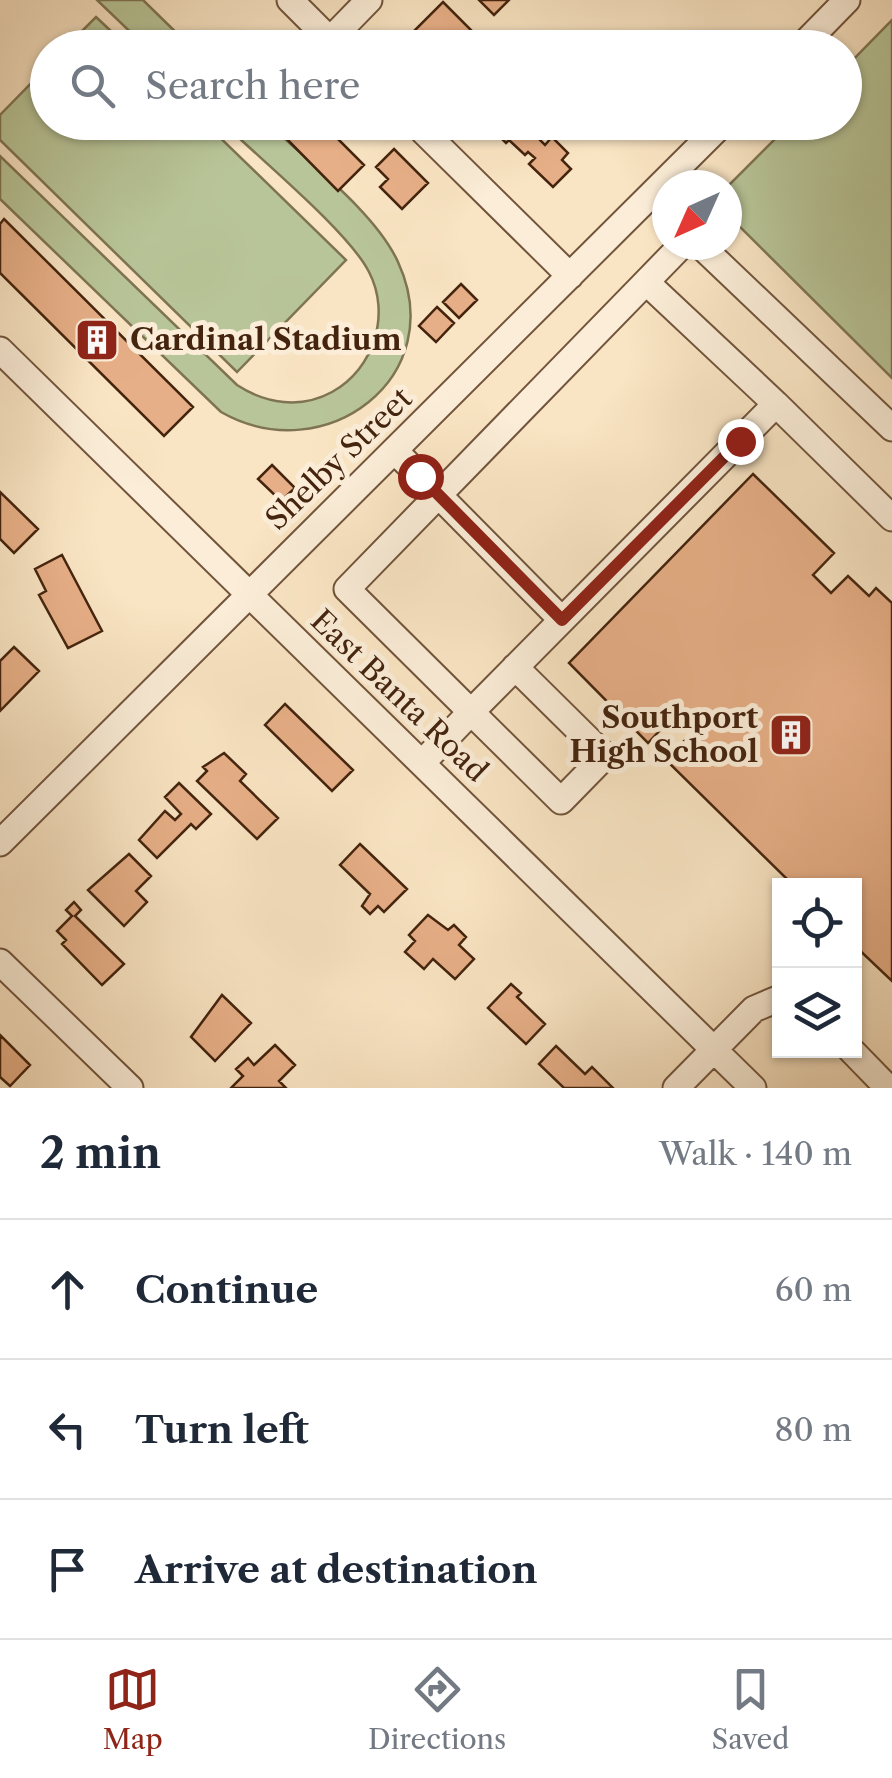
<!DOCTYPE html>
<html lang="en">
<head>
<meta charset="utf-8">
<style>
  :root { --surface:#fff; --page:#f2f2f3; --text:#1f2937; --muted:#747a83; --line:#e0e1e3; --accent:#8f2418 }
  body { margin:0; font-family:"Libre Caslon Text",serif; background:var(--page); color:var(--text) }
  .controls { position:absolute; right:30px; bottom:30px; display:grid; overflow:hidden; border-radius:0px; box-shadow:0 2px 8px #0004 }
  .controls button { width:90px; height:90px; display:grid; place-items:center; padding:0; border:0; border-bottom:2px solid var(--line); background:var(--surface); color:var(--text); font:50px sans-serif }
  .compass { position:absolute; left:652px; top:170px; width:90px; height:90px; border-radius:50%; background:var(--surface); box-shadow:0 2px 8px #0004; rotate:225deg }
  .stop { position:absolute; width:30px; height:30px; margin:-22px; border:8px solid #8f2418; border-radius:50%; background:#fff }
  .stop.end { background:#8f2418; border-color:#fff; box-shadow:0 2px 10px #0008 }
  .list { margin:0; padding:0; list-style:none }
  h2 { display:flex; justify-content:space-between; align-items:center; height:130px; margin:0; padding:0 40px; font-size:42px }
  h2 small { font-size:32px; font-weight:400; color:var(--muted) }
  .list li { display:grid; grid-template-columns:65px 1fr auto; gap:30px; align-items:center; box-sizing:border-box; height:140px; padding:0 40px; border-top:2px solid var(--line) }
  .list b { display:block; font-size:38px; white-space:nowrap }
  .list em { font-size:32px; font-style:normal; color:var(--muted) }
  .icon { flex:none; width:55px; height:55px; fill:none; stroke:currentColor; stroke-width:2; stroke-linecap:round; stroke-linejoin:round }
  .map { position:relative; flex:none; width:892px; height:1088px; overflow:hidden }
  .search { position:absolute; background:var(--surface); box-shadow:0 2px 8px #0004; left:30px; right:30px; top:30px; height:110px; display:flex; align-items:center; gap:25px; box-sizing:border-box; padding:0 35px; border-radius:55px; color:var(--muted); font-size:38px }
  .sheet { height:550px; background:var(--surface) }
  nav { display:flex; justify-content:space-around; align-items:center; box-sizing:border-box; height:140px; border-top:2px solid var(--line); background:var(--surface); font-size:28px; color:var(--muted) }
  nav a { display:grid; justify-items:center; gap:5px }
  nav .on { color:var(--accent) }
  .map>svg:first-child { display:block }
  .green { fill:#b8c598; stroke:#7e7453; stroke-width:2.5 }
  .building { fill:#e7af87; stroke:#44240e; stroke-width:2.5 }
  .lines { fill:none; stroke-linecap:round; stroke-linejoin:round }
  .minor-casing { stroke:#71543b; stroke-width:29 }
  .minor { stroke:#fbedd8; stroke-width:25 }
  .route { stroke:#8f2418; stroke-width:12 }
  .labels { text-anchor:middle; stroke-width:10; stroke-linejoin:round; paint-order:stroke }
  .poi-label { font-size:30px; font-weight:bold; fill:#44240e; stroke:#fbedd8; text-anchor:start }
  .street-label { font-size:30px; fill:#44240e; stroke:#fbedd8 }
</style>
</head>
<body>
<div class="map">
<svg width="892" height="1088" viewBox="0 0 892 1088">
  <rect width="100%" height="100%" fill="#f9e4c3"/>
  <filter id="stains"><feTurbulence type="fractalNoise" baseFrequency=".002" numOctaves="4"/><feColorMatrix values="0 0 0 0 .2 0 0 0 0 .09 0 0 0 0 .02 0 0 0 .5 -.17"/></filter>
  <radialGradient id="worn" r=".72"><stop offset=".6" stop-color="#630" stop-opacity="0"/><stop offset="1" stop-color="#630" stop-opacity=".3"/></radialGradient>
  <path class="green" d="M97 0H143L191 47H146Z
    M96 17 128 47H66Z
    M892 20V378L727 214V187L791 123 844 122 845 68Z
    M47 67 48 122 205 123 346 260 237 372 0 140V115Z
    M223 123H268C307 161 376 213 398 262 451 377 325 471 221 412L0 199V156L237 385C266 404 301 409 332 392 374 369 391 314 369 272 349 232 259 158 223 123Z"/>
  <path class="building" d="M479 0H509L494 15Z
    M443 2 471 30 462 40 454 32 439 48H412L405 40Z
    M270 122H321L364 165 338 191Z
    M494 122H522L545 145 552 137 568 153 562 160 571 169 553 187 529 164 535 158 528 152 525 155 509 140 506 143 490 127Z
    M394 149 428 183 402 209 380 187 388 179 376 167Z
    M4 219 193 407 164 436 0 273V224Z
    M461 284 477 300 459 318 443 302Z
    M437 307 454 323 436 342 419 326Z
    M272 465 295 488 281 501 258 479Z
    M753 474 834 553 813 575 831 593 848 576 869 596 876 588 892 603V981L854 945V886H794L665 759 698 728 680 709 648 743 569 663Z
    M0 492 38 529 14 553 0 539Z
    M62 555 102 631 68 648 39 595 46 591 35 569Z
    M14 647 39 671 0 711V661Z
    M285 704 353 770 332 791 265 725Z
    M224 753 246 774 240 781 278 818 257 839 197 781 207 771 203 767Z
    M179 783 211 814 196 829 191 824 157 858 139 840 165 811 175 820 181 814 165 797Z
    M360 844 407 889 384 912 378 906 370 914 362 906 370 894 340 865Z
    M129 854 151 876 136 891 147 902 124 926 88 890Z
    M74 902 81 910 75 916 124 964 102 985 62 944 66 940 57 931 72 916 66 910Z
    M428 915 448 930 454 925 466 937 459 945 474 959 455 979 433 959 424 969 405 952 415 941 409 935Z
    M511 984 521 993 517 997 545 1024 526 1044 488 1008Z
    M222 995 251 1023 215 1061 191 1037Z
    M0 1035 30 1065 10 1086 0 1077Z
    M275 1045 295 1065 279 1081 286 1088H231L243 1076 236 1069 248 1058 254 1065Z
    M556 1046 585 1074 592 1067 613 1088H564L539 1064Z"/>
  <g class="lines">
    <defs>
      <path id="minor" d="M290 0 338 48
        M330 40 369 0
        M800 48 847 0
        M414 122 570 276
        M700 245 892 428
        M646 282 776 404 471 712 347 589Z
        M646 282 682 245
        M0 350 753 1088
        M776 404 892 518
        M395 451 562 620
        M422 763 471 712 561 801 605 756 515 667
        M0 843 724 122
        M0 962 130 1088
        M851 1050 888 1088
        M676 1088 754 1009 780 998"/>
    </defs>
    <use href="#minor" class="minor-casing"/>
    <use href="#minor" class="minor"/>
  </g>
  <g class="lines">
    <path class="route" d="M420 476 562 620 740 441"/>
  </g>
  <defs>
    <symbol id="building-square" viewBox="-11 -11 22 22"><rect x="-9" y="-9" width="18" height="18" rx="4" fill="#8f2418" stroke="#fbedd8"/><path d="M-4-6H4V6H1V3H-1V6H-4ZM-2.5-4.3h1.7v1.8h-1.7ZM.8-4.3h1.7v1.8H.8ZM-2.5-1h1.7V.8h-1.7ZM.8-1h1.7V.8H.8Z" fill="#fff"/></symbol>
  </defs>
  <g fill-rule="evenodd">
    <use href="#building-square" x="72" y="315" width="50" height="50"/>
    <use href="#building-square" x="766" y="710" width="50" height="50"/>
  </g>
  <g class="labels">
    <g class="poi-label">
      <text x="130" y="350">Cardinal Stadium</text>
      <text x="758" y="728" text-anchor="end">Southport<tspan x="758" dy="34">High School</tspan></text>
    </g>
    <g class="street-label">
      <text transform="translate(339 459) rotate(-44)" y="10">Shelby Street</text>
      <text transform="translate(399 696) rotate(44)" y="10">East Banta Road</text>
    </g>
  </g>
  <rect width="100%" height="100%" filter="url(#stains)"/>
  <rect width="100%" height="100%" fill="url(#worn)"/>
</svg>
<div class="controls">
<button><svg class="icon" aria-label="locate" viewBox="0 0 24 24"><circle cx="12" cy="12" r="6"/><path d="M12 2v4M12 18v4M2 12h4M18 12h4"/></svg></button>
<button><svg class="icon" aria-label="layers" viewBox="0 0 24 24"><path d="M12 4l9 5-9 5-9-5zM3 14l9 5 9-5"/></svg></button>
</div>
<svg class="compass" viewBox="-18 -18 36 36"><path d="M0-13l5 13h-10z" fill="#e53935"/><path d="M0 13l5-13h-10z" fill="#747a83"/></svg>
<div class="stop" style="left:420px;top:476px"></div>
<div class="stop end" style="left:740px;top:441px"></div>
<div class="search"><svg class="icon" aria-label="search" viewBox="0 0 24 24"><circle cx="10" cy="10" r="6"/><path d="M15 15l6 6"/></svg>Search here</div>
</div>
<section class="sheet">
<h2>2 min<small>Walk · 140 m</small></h2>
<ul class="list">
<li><svg class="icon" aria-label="ahead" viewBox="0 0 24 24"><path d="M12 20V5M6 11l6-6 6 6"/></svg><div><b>Continue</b></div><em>60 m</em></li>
<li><svg class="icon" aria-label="left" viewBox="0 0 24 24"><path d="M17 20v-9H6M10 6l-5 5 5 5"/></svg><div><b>Turn left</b></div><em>80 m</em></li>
<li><svg class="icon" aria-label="arrive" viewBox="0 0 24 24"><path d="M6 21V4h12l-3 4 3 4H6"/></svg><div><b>Arrive at destination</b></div></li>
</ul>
</section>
<nav>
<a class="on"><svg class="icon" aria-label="map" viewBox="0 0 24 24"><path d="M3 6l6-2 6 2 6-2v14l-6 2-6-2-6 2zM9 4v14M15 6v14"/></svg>Map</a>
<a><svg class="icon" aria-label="directions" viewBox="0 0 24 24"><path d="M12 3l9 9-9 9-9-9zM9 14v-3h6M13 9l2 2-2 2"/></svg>Directions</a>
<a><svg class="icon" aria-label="saved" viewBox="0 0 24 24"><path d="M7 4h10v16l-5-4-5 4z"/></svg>Saved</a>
</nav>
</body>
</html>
